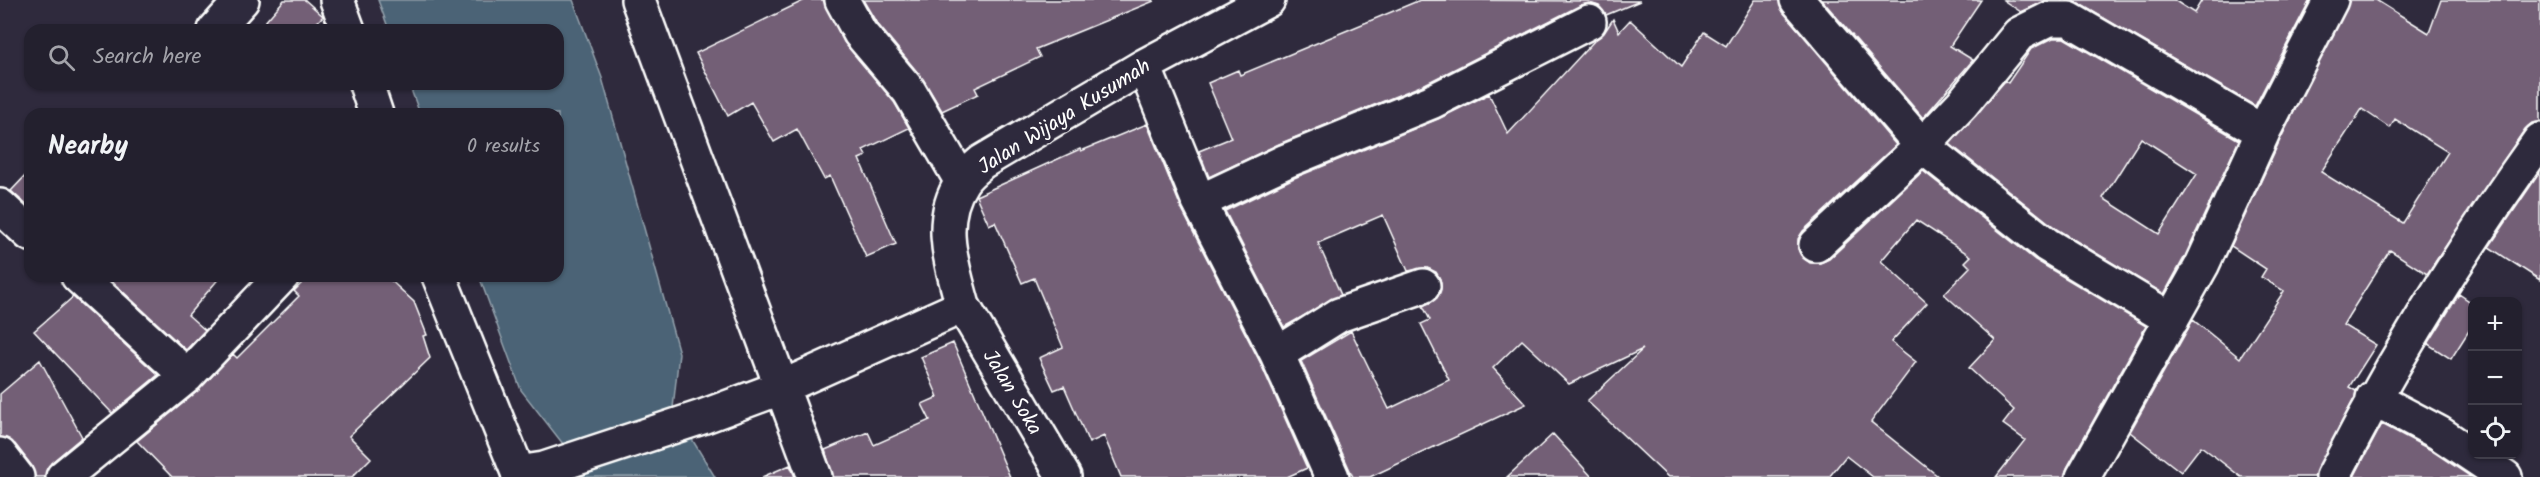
<!DOCTYPE html>
<html lang="en">
<head>
<meta charset="utf-8">
<style>
  :root { --surface:#23202e; --page:#2b2836; --text:#f1f3f6; --muted:#a3a3aa; --line:#403e4a }
  body { margin:0; font-family:Kalam,sans-serif; background:var(--page); color:var(--text) }
  .controls { position:absolute; right:18px; bottom:18px; display:grid; overflow:hidden; border-radius:12px; box-shadow:0 2px 4px #0004 }
  .controls button { width:54px; height:54px; display:grid; place-items:center; padding:0; border:0; border-bottom:2px solid var(--line); background:var(--surface); color:var(--text); font:30px sans-serif }
  .list { margin:0; padding:0; list-style:none }
  h2 { display:flex; justify-content:space-between; align-items:center; height:78px; margin:0; padding:0 24px; font-size:26px }
  h2 small { font-size:20px; font-weight:400; color:var(--muted) }
  .icon { flex:none; width:33px; height:33px; fill:none; stroke:currentColor; stroke-width:2; stroke-linecap:round; stroke-linejoin:round }
  .map { position:relative; flex:none; width:2540px; height:477px; overflow:hidden }
  .search { position:absolute; background:var(--surface); box-shadow:0 2px 4px #0004; left:24px; top:24px; width:540px; height:66px; display:flex; align-items:center; gap:15px; box-sizing:border-box; padding:0 21px; border-radius:18px; color:var(--muted); font-size:22px }
  .panel { position:absolute; background:var(--surface); box-shadow:0 2px 4px #0004; left:24px; top:108px; width:540px; height:174px; border-radius:18px }
  .map>svg:first-child { display:block }
  .water { fill:#4c6476; stroke:#94a2ad; stroke-width:1.5 }
  .building { fill:#735e76; stroke:#fff; stroke-width:1.5; fill-rule:evenodd }
  .lines { fill:none; stroke-linecap:round; stroke-linejoin:round }
  .minor-casing { stroke:#fff; stroke-width:38 }
  .minor { stroke:#2f2a3d; stroke-width:33 }
  .labels { text-anchor:middle; stroke-width:6; stroke-linejoin:round; paint-order:stroke }
  .street-label { font-size:21px; fill:#fff; stroke:#2f2a3d }
</style>
</head>
<body>
<div class="map">
<svg width="2540" height="477" viewBox="0 0 2540 477">
  <rect width="100%" height="100%" fill="#2f2a3d"/>
  <filter id="ink" filterUnits="userSpaceOnUse"><feTurbulence type="fractalNoise" baseFrequency=".0167" numOctaves="2"/><feDisplacementMap in="SourceGraphic" scale="12" xChannelSelector="R" yChannelSelector="G"/><feConvolveMatrix kernelMatrix="1 2 1 2 8 2 1 2 1" color-interpolation-filters="sRGB"/></filter>
  <g filter="url(#ink)">
    <path class="water" d="M378 0H573L602 78 679 353 673 408 715 477H570L567 449 521 390 479 276H558V114H420L409 84H558V30H389Z"/>
    <path class="building" d="M284 0H305L323 16 310 30H258Z
      M805 0H823L844 42 894 102 909 128 863 150 866 156 859 159 896 244 866 257 830 176 824 179 797 129 774 142 751 102 728 116 696 53Z
      M863 0H1153L1154 1 1036 49 1040 57 975 88 978 94 942 111 923 79 876 22Z
      M1420 0 1640 1 1606 15 1599 6 1589 3 1581 5 1423 85 1279 144 1209 177 1199 151 1231 138 1208 83 1238 70 1240 75Z
      M1755 0H1779L1783 12 1896 145 1803 231 1798 239V249L1803 258 1810 263H1820L1829 259 1923 171 2035 260 2146 326 2067 468 2064 477H1996L2025 440 2003 424 2014 410 1969 368 1995 340 1944 294 1970 267 1965 262 1971 256 1916 220 1881 261 1927 303 1891 342 1916 362 1871 422 1939 477H1873L1846 456 1829 477H1668L1587 401 1643 349 1569 384 1522 340 1493 368 1526 404 1370 477H1353L1301 361 1351 331 1389 409 1449 380 1421 324 1430 320 1423 306 1437 298 1441 289 1440 279 1436 272 1427 268 1408 271 1383 215 1318 243 1341 295 1284 327 1225 211 1294 178 1438 119 1489 94 1508 134 1594 41 1604 33 1613 19 1619 32 1630 20 1681 67 1704 32 1726 46Z
      M1822 0H1981L1950 46 1973 60 1923 118Z
      M2003 0H2174L2194 13 2202 0H2310L2255 106 2078 3 2048 0 2021 12Z
      M2350 0H2376L2429 33 2441 0H2540V122L2532 123 2525 129 2427 274 2390 250 2349 315 2343 325 2376 345 2349 387 2356 391 2355 397 2314 477H2241L2201 446 2181 472 2130 432 2193 320 2240 358 2284 291 2261 277 2266 269 2231 246 2280 140ZM2362 109 2390 128 2395 119 2448 152 2403 223 2321 172Z
      M2053 38H2064L2239 140 2185 256 2164 294 2058 230 1950 144 2005 81 2008 83 2031 49ZM2141 138 2197 174 2159 234 2103 198Z
      M1147 124 1182 210 1260 362 1307 468 1287 477H1121L1104 436 1089 443 1064 386 1054 390 1039 358 1063 347 1034 278 1022 283 995 222 989 225 976 196 1080 149 1081 151Z
      M30 171V208L11 191Z
      M2540 172V280L2489 247Z
      M106 276H221L188 315 205 330 186 350Z
      M309 276H386L414 302 427 335 423 336 430 358 349 436 371 458 352 477H172L137 441 199 390 233 354 237 358 299 296 294 291Z
      M2459 294 2472 303V326L2451 359 2428 344Z
      M73 297 158 375 112 413 34 331Z
      M953 343 1010 477H833L825 450 868 432 874 445 930 420 922 404 938 397 921 357Z
      M40 360 82 437 51 463 45 477H35L32 466 15 444 0 437V394Z
      M2382 424 2429 449 2471 477H2354Z
      M1553 434 1592 477H1507Z
      M790 465 795 477H762Z"/>
    <g class="lines">
      <defs>
        <path id="minor" d="M337 0 348 30
          M638 0 815 477
          M842 0 860 33 909 91 962 182
          M1797 0 1922 146 2047 245 2172 320
          M215 30 242 0
          M1144 66 1199 202 1277 354 1332 477
          M366 84 376 114
          M1199 202 1286 161 1431 102 1589 22
          M0 206 30 234
          M1816 245 1922 146 1962 104 2019 34 2049 19H2069L2263 132
          M78 276 187 376
          M439 276 520 477
          M963 306 1064 477
          M1277 354 1339 315 1423 286
          M2373 398 2439 433 2505 477
          M0 455 17 477
          M518 473 544 469 702 417 780 388 963 306C952 265 936 221 962 182 966 175 975 168 982 162L1144 66 1268 0
          M63 477 187 376 282 276
          M2083 477 2202 265 2263 132 2331 0
          M2333 477C2393 360 2463 247 2540 140"/>
      </defs>
      <use href="#minor" class="minor-casing"/>
      <use href="#minor" class="minor"/>
    </g>
  </g>
  <g class="labels">
    <g class="street-label">
      <text transform="translate(1064 116) rotate(-32)" y="7">Jalan Wijaya Kusumah</text>
      <text transform="translate(1013 392) rotate(59)" y="7">Jalan Soka</text>
    </g>
  </g>
</svg>
<div class="controls">
<button>+</button>
<button>−</button>
<button><svg class="icon" aria-label="locate" viewBox="0 0 24 24"><circle cx="12" cy="12" r="6"/><path d="M12 2v4M12 18v4M2 12h4M18 12h4"/></svg></button>
</div>
<div class="search"><svg class="icon" aria-label="search" viewBox="0 0 24 24"><circle cx="10" cy="10" r="6"/><path d="M15 15l6 6"/></svg>Search here</div>
<section class="panel">
<h2>Nearby<small>0 results</small></h2>
<ul class="list">
</ul>
</section>
</div>
</body>
</html>
